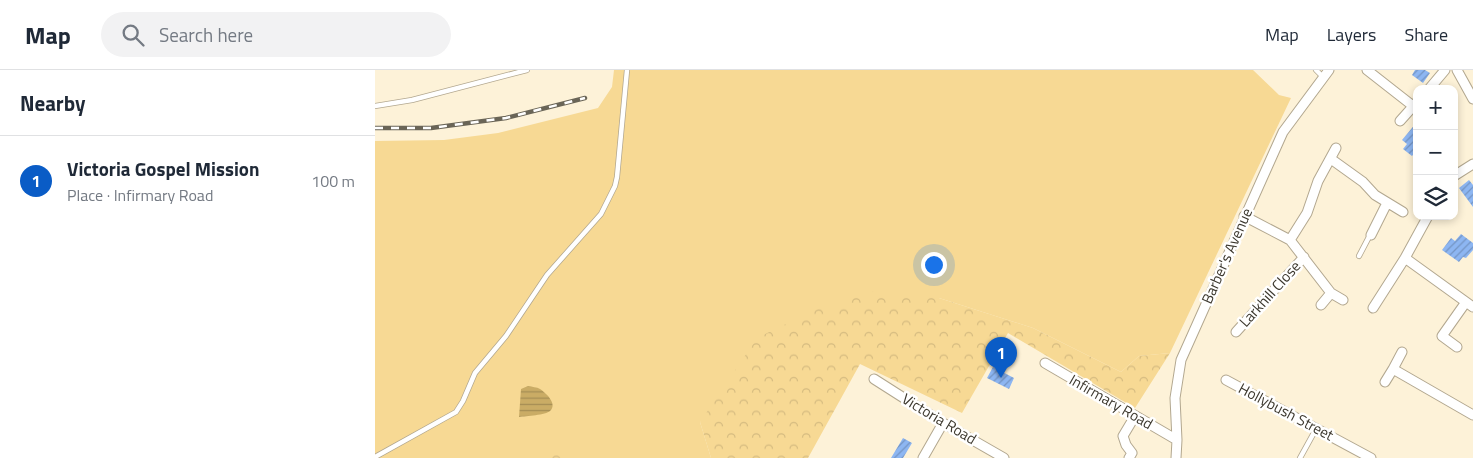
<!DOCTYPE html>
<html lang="en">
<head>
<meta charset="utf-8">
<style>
  :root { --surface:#fff; --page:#f2f2f3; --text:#1f2937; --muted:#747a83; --line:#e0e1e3; --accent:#0a5cc6 }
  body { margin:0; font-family:"Titillium Web",sans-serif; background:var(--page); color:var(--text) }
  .controls { position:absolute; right:15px; top:15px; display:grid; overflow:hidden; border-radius:10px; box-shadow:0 2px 8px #0003 }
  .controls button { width:45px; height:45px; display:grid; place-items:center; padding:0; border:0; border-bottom:1px solid var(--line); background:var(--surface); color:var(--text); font:25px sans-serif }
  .you { position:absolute; left:558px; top:194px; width:18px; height:18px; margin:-12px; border:4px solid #fff; border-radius:50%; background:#1a73e8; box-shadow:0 0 0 8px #1a73e833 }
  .badge { display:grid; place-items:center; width:32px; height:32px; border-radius:50%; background:var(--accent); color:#fff; font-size:16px; font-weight:700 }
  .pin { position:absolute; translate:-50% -41px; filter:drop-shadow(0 1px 2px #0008) }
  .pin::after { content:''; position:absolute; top:26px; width:18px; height:15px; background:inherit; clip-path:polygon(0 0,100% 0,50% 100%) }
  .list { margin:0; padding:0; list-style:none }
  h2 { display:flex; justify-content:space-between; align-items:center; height:65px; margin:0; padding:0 20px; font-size:21px }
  h2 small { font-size:16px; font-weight:400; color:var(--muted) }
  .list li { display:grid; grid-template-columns:32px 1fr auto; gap:15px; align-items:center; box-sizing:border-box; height:90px; padding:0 20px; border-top:1px solid var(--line) }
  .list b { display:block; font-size:19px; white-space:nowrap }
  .list p { margin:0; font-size:16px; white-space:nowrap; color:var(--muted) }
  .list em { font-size:16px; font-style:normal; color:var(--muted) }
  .icon { flex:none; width:28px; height:28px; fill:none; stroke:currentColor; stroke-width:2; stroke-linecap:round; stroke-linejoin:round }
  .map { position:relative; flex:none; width:1098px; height:388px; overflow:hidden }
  header { display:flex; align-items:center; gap:30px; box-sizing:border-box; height:70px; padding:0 25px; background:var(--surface); border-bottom:1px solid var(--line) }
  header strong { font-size:24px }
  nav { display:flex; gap:28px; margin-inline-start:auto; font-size:18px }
  .search { width:350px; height:45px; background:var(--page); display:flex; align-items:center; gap:12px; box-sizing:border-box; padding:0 18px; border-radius:28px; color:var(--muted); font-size:19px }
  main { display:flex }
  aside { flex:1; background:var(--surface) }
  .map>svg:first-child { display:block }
  .grass { fill:#f7d994 }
  .forest { fill:url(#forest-crowns) }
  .water { fill:url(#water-rules) }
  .building { fill:url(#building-hatch) }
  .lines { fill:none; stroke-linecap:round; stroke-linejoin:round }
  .lane-casing { stroke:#b2a78f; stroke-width:6 }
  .street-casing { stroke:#b2a78f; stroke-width:11 }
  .lane { stroke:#fff; stroke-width:4.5 }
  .street { stroke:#fff; stroke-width:9 }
  .rail-casing { stroke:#6a6557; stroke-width:4.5 }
  .rail { stroke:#fff; stroke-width:2.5; stroke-dasharray:8; stroke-linecap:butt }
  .labels { text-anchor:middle; stroke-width:5; stroke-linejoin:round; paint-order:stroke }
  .street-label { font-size:15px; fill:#3c382e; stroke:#fff }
</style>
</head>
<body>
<header>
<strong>Map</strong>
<div class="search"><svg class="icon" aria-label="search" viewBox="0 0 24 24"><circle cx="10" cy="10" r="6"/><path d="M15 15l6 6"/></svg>Search here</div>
<nav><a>Map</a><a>Layers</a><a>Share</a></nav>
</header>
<main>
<aside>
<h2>Nearby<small></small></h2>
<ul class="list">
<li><span class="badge">1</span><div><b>Victoria Gospel Mission</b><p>Place · Infirmary Road</p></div><em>100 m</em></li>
</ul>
</aside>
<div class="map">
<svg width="1098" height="388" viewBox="0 0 1098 388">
  <defs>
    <pattern id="forest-crowns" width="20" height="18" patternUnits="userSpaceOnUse" patternTransform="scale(1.25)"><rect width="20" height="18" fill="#f7d994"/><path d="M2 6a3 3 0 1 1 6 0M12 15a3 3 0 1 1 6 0" fill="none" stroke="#d5bb80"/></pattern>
    <pattern id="water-rules" width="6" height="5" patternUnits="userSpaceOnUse" patternTransform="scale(1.25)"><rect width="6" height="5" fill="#caac65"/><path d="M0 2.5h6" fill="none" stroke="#a58d54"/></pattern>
    <pattern id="building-hatch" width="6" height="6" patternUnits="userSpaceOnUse" patternTransform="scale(1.25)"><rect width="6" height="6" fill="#8db6f2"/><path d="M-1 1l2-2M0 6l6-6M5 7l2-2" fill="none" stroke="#7495c4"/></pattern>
  </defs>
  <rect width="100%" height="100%" fill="#fdf2d8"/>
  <path class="grass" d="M239 0H878L904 25 916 28 795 283 764 286 746 302 658 258 564 228 325 352 336 388H0V71L69 70 123 63 223 38 237 17Z"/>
  <path class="forest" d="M500 221 564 228 658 258 746 302 764 286 795 283 760 338 633 263 587 343 485 294 433 388H336L325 352 382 268 440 240Z
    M176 377 198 382V388H173Z"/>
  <path class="water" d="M153 316C157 317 162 317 165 319 171 323 183 334 175 341 171 345 151 346 144 347L146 319Z"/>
  <path class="building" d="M1040 0H1050L1055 3 1048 13 1037 5Z
    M1042 52V80L1037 86 1028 79 1032 74 1027 70Z
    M1094 110 1098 115V137L1084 118Z
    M1086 164 1098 173V180L1091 188 1088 187 1084 192 1067 180 1076 168 1080 171Z
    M618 297 639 308 634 319 612 308Z
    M528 368 537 373 528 388H516Z"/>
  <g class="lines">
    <defs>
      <path id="lane" d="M941 0 948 7
        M0 36 37 30 152 0
        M984 186 995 165
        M0 387 81 342 88 331 100 303 131 266 172 205 226 144 240 116 242 107 252 0
        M925 388 941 359"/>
      <path id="street" d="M992 0 1038 36
        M1082 0 1098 29
        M1054 19 1070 0
        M1025 51 1042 32
        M956 89 988 112 1000 125 1028 142
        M1079 106 1098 94
        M869 146 915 170 956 223 968 230
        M996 165 1012 133
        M915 170 932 143 943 111 961 78
        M1030 188 1098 237
        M946 235 956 223
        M998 238 1030 188 1053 146
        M861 262 929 187
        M1082 277 1067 266 1091 232
        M670 293 802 370
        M1018 299 1027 282
        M499 309 568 353 629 388
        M851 310 996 388
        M1010 312 1018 299 1098 345
        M548 388 568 353
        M754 388 757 383 751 375 748 366 760 346
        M801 388 802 370 800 328 806 290 908 62 954 0"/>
    </defs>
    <use href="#lane" class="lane-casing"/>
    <use href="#street" class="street-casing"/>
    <use href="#lane" class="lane"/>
    <use href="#street" class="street"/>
    <defs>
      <path id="rail" d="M0 58H56L131 48 210 28"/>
    </defs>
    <use href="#rail" class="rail-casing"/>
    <use href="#rail" class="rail"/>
  </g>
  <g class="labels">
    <g class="street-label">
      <text transform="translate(852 186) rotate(-66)" y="5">Barber's Avenue</text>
      <text transform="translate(895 224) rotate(-48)" y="5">Larkhill Close</text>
      <text transform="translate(736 332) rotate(30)" y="5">Infirmary Road</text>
      <text transform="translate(911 342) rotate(28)" y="5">Hollybush Street</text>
      <text transform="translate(564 349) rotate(31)" y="5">Victoria Road</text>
    </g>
  </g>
</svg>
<div class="controls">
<button>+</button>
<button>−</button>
<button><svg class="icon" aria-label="layers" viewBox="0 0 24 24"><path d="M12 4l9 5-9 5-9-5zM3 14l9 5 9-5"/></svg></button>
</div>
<div class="you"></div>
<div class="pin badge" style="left:626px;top:308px">1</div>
</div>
</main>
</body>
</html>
